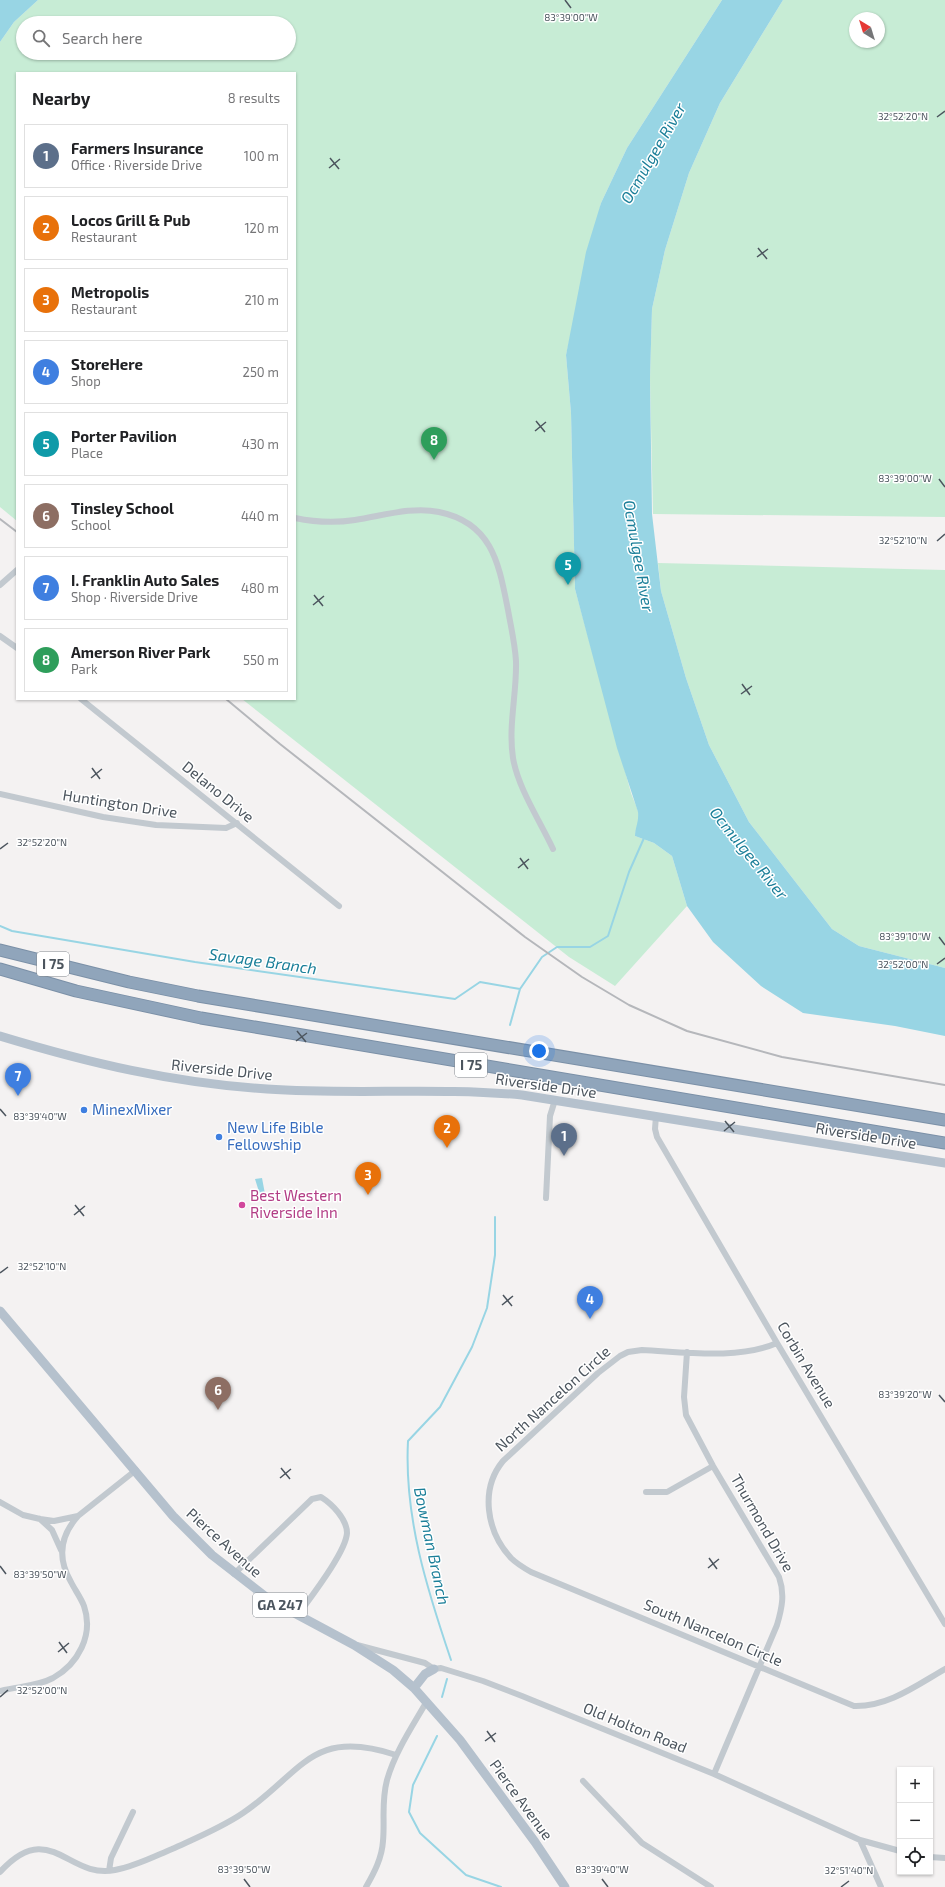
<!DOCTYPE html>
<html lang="en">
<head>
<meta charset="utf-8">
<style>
  :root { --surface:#fff; --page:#f2f2f2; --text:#202124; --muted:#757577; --line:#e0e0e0; --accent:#111827 }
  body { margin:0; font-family:"Exo 2",sans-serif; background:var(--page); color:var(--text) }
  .controls { position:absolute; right:12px; bottom:12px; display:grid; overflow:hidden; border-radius:0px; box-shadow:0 1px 3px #0004 }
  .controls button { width:36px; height:36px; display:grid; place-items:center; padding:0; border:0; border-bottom:1px solid var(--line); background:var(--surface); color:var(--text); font:20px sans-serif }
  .compass { position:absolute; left:849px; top:12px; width:36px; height:36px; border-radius:50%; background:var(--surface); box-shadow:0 1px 3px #0004; rotate:322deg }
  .you { position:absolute; left:539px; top:1051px; width:14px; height:14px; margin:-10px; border:3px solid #fff; border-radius:50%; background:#1a73e8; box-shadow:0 0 0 6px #1a73e833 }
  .badge { display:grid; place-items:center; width:26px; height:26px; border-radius:50%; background:var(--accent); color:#fff; font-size:13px; font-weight:700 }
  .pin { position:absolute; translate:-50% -33px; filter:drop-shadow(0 1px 2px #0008) }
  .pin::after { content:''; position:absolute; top:21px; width:14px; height:12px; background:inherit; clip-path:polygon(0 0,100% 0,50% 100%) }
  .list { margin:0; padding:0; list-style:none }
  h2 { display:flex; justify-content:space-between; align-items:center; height:52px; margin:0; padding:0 16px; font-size:17px }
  h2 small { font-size:13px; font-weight:400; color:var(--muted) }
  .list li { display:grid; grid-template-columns:26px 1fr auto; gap:12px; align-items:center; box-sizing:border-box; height:64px; margin:0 8px 8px; padding:0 8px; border:1px solid var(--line); border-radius:0px }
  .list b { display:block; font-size:15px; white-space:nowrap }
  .list p { margin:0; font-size:13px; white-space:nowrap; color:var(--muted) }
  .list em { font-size:13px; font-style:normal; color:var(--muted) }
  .icon { flex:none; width:22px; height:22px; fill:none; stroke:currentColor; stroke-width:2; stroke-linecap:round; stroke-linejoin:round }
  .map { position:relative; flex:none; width:945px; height:1887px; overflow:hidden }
  .search { position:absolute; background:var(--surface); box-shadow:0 1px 3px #0004; left:16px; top:16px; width:280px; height:44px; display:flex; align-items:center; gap:10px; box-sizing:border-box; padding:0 14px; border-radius:22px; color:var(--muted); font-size:15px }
  .panel { position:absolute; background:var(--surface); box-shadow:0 1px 3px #0004; left:16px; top:72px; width:280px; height:628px; border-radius:0px }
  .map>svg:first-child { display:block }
  .green { fill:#c7ecd5; fill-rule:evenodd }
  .water { fill:#98d5e4 }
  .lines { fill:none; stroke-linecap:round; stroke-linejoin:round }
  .stream { stroke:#98d5e4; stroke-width:2 }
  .motorway-casing { stroke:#7b90a7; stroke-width:13 }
  .minor { stroke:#c2c9cf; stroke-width:6 }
  .primary { stroke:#b5c1cd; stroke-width:9 }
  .motorway { stroke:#90a5bb; stroke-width:11 }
  .rail { stroke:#b5b7bb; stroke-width:2 }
  .ticks { fill:none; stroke:#4c555e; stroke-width:1.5 }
  .shop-dot { fill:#3f7fe0; stroke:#fff; stroke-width:1.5 }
  .hotel-dot { fill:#d1479c; stroke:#fff; stroke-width:1.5 }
  .labels { text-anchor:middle; stroke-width:3; stroke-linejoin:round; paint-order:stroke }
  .shield { fill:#fff; stroke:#82888e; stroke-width:1 }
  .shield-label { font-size:14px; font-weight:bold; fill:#4c555e }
  .street-label { font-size:15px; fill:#4c555e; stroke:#fff }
  .shop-label { font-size:15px; fill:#366cbe; stroke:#fff; text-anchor:start }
  .hotel-label { font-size:15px; fill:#b23c85; stroke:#fff; text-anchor:start }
  .water-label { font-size:16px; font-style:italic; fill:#1b7f99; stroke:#fff }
  .ticks-label { font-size:10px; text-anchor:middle; fill:#4c555e; stroke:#fff; stroke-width:3; stroke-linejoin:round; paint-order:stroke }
</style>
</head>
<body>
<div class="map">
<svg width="945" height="1887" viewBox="0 0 945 1887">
  <rect width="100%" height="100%" fill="#f4f2f2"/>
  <path class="green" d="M38 0H722L627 148 601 203 566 355 571 413 575 589 631 793C634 802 641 813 639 823 638 828 635 831 635 836L654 843 672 856 687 906 615 986 569 957 242 699H295V73H17V521L0 507V42L14 22ZM23 23H289V53H23Z
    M783 0H945V517L653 514 650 379 652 309 665 250 689 173 720 103ZM855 18H879V42H855Z
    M658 563 945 570V968L859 946 832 929 749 822 709 745 686 678 661 591Z"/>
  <path class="water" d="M0 0H38L14 22 0 42Z
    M722 0H783L720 103 689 173 665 250 652 309 650 379 652 514 661 591 686 678 709 745 749 822 832 929 859 946 945 968V1036L895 1026 803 1013 761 986 713 942 687 906 672 856 654 843 635 836C635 828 639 822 638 812L617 748 575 589 571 413 566 355 586 252 601 203 627 148Z
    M262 1178 265 1194 260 1195 255 1179Z"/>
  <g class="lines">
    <path class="stream" d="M0 926 12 931 195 962 455 999 480 982 520 989
      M510 1025 520 989 542 957 557 947H590L608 936 629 872 644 838
      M451 1660C427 1589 404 1517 408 1441L440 1407 472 1347 487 1308 495 1255V1217
      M442 1697 447 1679
      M437 1736 413 1785 409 1812 420 1833 466 1875 501 1887"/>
    <defs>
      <path id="motorway" d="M0 950 129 982 198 996 945 1120
        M0 969 76 991 201 1018 945 1143"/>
    </defs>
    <use href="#motorway" class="motorway-casing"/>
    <path class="minor" d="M295 518C314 522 336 523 355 520 382 516 412 506 439 512 493 523 499 565 508 610 511 627 515 644 516 661 517 693 508 726 513 758 518 788 540 821 553 849
      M0 585 17 570
      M0 636 17 648
      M81 699 339 906
      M0 794 103 817 156 825 226 828 237 823
      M656 1116 655 1129 657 1137 777 1343 945 1624
      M546 1198 550 1116 555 1100
      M777 1343C738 1360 684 1352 642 1350L628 1352 620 1356 598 1373 503 1461C480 1489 486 1531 511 1558 516 1563 524 1568 531 1572L854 1706C888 1707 917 1685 945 1669
      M687 1352 684 1397 686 1415 713 1466 779 1577C785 1594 782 1608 777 1625L714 1774
      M646 1492H667L713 1466
      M0 1502 23 1515 40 1519 54 1521 78 1516 136 1470
      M40 1519 52 1530 61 1550
      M234 1574 312 1499 321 1497C332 1504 347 1519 347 1533 346 1552 310 1598 298 1615
      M357 1645 425 1663 434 1669 441 1668 483 1681 522 1696 714 1774 860 1840 900 1851
      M0 1691C18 1686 36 1687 53 1678 78 1664 94 1635 84 1606 81 1598 75 1590 71 1582 57 1558 60 1536 78 1516
      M583 1781 642 1843 711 1887
      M860 1840 881 1887
      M930 1857 945 1858
      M109 1871 111 1858 133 1812
      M0 1872C50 1817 68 1880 115 1870 136 1866 153 1857 172 1849 196 1838 221 1828 243 1813 302 1773 311 1727 396 1755
      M366 1887C374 1873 382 1858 383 1841 385 1820 381 1803 387 1780 395 1752 412 1727 427 1701"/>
    <path class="primary" d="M0 1036C89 1063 173 1083 267 1089 352 1095 437 1087 522 1095L945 1163
      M0 1311 173 1516 212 1555 270 1600 354 1645 393 1670 414 1688 460 1740 535 1842 565 1887
      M414 1688 425 1674 434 1669"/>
    <use href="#motorway" class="motorway"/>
    <path class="rail" d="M0 519 17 532
      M226 699 280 744 525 937 582 977 629 1005 687 1031 782 1057 945 1085"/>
  </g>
  <path class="ticks" d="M565 0 571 8M937 117 945 111M330 158 339 169M329 168 340 159M758 248 767 259M757 257 768 249M536 421 545 432M535 431 546 422M939 479 945 487M937 541 945 534M314 595 323 606M313 605 324 596M742 684 750 695M741 694 752 686M92 768 100 779M91 778 102 769M0 849 8 843M520 858 528 869M518 868 529 859M939 937 945 945M937 964 945 958M297 1031 306 1042M296 1041 307 1033M0 1109 6 1116M725 1121 734 1132M724 1131 735 1122M75 1205 84 1216M74 1215 85 1206M0 1273 8 1267M503 1295 512 1306M502 1305 513 1296M939 1395 945 1402M281 1468 290 1479M280 1478 291 1469M709 1558 717 1569M0 1566 6 1574M708 1568 719 1559M59 1642 67 1653M58 1652 69 1643M0 1697 8 1690M487 1731 495 1742M485 1741 496 1733M244 1879 250 1887M602 1879 608 1887M841 1887 849 1881"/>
  <g class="shop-dot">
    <circle cx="84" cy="1110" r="4"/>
    <circle cx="219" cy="1137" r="4"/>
  </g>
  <circle class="hotel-dot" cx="242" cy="1205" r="4"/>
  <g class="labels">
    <g class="shield">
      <rect x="37" y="952" width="32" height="24" rx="3"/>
      <rect x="455" y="1053" width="32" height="24" rx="3"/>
      <rect x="253" y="1593" width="54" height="24" rx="3"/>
    </g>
    <g class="shield-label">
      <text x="53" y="969">I 75</text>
      <text x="471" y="1070">I 75</text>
      <text x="280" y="1610">GA 247</text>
    </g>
    <g class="street-label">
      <text transform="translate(218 792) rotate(39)" y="5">Delano Drive</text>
      <text transform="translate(120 804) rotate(9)" y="5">Huntington Drive</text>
      <text transform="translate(222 1070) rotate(6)" y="5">Riverside Drive</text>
      <text transform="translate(546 1086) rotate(8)" y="5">Riverside Drive</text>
      <text transform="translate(866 1136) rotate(9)" y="5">Riverside Drive</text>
      <text transform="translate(806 1365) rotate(59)" y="5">Corbin Avenue</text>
      <text transform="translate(553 1399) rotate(-42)" y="5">North Nancelon Circle</text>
      <text transform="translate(762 1523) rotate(60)" y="5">Thurmond Drive</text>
      <text transform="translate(224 1543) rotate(42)" y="5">Pierce Avenue</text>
      <text transform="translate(713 1633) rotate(23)" y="5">South Nancelon Circle</text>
      <text transform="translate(635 1728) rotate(22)" y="5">Old Holton Road</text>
      <text transform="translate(521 1800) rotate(54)" y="5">Pierce Avenue</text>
    </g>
    <g class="shop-label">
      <text x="92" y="1115">MinexMixer</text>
      <text x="227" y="1133">New Life Bible<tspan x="227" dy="17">Fellowship</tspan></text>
    </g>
    <g class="hotel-label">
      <text x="250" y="1201">Best Western<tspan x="250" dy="17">Riverside Inn</tspan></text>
    </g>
    <g class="water-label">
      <text transform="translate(653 153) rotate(-60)" y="6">Ocmulgee River</text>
      <text transform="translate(639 556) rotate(80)" y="6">Ocmulgee River</text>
      <text transform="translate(749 853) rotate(51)" y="6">Ocmulgee River</text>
      <text transform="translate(263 961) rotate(8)" y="6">Savage Branch</text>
      <text transform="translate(432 1546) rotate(78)" y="6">Bowman Branch</text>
    </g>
  </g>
  <g class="ticks-label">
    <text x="571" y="21">83°39'00"W</text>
    <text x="903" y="120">32°52'20"N</text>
    <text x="905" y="482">83°39'00"W</text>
    <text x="903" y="544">32°52'10"N</text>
    <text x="42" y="846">32°52'20"N</text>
    <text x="905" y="940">83°39'10"W</text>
    <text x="903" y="968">32°52'00"N</text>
    <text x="40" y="1120">83°39'40"W</text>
    <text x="42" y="1270">32°52'10"N</text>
    <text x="905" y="1398">83°39'20"W</text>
    <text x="40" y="1578">83°39'50"W</text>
    <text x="42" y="1694">32°52'00"N</text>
    <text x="244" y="1873">83°39'50"W</text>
    <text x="602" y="1873">83°39'40"W</text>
    <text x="849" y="1874">32°51'40"N</text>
  </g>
</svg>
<div class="controls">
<button>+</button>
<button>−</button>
<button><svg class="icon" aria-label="locate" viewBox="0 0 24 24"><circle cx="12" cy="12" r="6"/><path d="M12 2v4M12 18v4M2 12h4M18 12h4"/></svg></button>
</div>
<svg class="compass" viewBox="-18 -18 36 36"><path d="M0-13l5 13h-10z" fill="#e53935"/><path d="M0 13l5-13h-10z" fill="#757577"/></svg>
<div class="you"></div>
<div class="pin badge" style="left:564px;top:1156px;background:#5c6f8a">1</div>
<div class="pin badge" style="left:447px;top:1148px;background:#e8710a">2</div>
<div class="pin badge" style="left:368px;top:1195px;background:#e8710a">3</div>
<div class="pin badge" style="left:590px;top:1319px;background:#3f7fe0">4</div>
<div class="pin badge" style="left:568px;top:585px;background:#0f9aa8">5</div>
<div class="pin badge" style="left:218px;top:1410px;background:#8d6e63">6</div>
<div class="pin badge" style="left:18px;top:1096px;background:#3f7fe0">7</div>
<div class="pin badge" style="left:434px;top:460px;background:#2e9e5b">8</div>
<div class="search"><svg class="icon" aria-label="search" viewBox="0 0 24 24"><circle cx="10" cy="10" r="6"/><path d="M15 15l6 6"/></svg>Search here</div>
<section class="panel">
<h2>Nearby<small>8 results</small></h2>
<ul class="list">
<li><span class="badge" style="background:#5c6f8a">1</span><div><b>Farmers Insurance</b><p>Office · Riverside Drive</p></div><em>100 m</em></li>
<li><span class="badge" style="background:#e8710a">2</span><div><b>Locos Grill &amp; Pub</b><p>Restaurant</p></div><em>120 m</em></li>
<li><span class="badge" style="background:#e8710a">3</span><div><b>Metropolis</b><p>Restaurant</p></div><em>210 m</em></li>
<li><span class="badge" style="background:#3f7fe0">4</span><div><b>StoreHere</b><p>Shop</p></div><em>250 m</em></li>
<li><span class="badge" style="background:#0f9aa8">5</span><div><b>Porter Pavilion</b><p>Place</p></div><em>430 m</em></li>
<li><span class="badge" style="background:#8d6e63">6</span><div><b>Tinsley School</b><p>School</p></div><em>440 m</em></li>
<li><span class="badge" style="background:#3f7fe0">7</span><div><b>I. Franklin Auto Sales</b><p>Shop · Riverside Drive</p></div><em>480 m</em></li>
<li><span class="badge" style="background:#2e9e5b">8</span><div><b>Amerson River Park</b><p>Park</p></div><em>550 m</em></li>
</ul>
</section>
</div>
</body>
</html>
